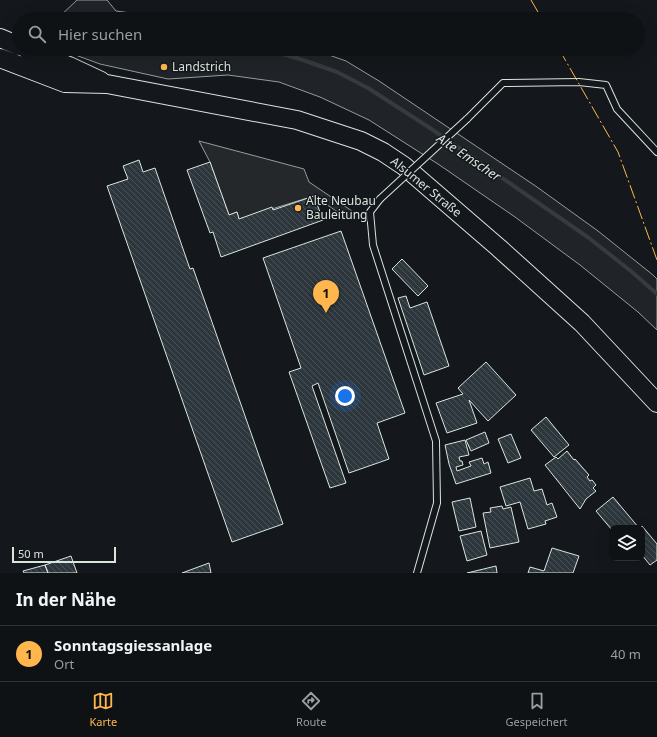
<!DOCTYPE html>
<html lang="de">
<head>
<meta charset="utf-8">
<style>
  :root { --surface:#0f1215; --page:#1d2022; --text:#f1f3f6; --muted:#9b9ea0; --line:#2f3234; --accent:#ffb74d }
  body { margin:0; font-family:"Noto Sans",sans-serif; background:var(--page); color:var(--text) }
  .controls { position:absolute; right:12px; bottom:12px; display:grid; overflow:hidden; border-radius:8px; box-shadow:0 4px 16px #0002 }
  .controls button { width:36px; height:36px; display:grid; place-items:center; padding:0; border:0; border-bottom:1px solid var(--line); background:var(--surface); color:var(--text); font:20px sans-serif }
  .scale { position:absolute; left:12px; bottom:10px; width:104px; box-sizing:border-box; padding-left:4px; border:2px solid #d8e6dc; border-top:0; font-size:11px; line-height:14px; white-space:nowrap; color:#d8e6dc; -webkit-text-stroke:3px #14181c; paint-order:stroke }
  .you { position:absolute; left:345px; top:396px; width:14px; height:14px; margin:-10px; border:3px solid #fff; border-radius:50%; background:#1a73e8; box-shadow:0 0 0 6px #1a73e833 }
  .badge { display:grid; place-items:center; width:26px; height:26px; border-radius:50%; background:var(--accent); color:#111; font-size:13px; font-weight:700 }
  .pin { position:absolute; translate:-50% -33px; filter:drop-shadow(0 1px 2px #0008) }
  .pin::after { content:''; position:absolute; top:21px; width:14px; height:12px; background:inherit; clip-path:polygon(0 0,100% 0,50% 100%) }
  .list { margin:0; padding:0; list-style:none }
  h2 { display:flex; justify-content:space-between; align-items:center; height:52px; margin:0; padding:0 16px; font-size:17px }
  h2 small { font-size:13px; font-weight:400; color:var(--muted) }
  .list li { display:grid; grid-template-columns:26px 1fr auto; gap:12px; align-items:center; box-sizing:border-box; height:56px; padding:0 16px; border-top:1px solid var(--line) }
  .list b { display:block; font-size:15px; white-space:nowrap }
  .list p { margin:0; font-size:13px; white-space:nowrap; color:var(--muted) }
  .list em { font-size:13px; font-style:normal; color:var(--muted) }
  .icon { flex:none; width:22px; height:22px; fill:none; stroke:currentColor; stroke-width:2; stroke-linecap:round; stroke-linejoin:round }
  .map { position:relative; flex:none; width:657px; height:573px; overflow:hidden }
  .search { position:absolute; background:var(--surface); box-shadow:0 4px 16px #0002; left:12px; right:12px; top:12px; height:44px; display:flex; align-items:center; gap:10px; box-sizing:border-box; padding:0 14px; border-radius:22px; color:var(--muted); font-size:15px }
  .sheet { height:108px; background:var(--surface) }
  nav { display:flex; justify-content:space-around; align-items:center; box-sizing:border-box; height:56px; border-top:1px solid var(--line); background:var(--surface); font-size:11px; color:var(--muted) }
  nav a { display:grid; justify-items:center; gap:2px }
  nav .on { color:var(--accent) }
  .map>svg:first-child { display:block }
  .grass { fill:#202428; stroke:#939e99 }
  .parking { fill:#24282b; stroke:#939e99 }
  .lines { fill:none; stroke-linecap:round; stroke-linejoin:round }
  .stream { stroke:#363b3e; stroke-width:4 }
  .building { fill:url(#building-back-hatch); stroke:#d8e6dc }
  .lane-casing { stroke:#d8e6dc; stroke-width:8 }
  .secondary-casing { stroke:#d8e6dc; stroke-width:20 }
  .lane { stroke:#14181c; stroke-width:6 }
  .secondary { stroke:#14181c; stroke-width:18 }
  .lane-bridge-casing { stroke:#d8e6dc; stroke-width:8; stroke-linecap:butt }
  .lane-bridge { stroke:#14181c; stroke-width:6 }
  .power { stroke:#ffb74d; stroke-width:1; stroke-dasharray:14 3 2 3; stroke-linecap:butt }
  .poi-dot { fill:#ffb74d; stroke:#14181c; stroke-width:1.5 }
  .labels { text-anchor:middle; stroke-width:3; stroke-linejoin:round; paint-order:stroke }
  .poi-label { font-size:12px; fill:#d8e6dc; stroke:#14181c; text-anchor:start }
  .street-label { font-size:12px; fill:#d8e6dc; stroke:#14181c }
  .water-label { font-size:13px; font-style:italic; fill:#d8e6dc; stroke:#14181c }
</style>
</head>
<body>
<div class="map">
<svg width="657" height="573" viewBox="0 0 657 573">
  <defs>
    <pattern id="building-back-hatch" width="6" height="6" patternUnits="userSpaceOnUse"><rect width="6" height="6" fill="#2c363c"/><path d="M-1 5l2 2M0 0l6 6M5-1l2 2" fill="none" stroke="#4a5358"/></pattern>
  </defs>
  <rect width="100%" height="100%" fill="#14181c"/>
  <path class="grass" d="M77 0H107L116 11 175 19H57Z
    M59 49H312L346 61 379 81 537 187 598 231 653 275 657 279V330L638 312 580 265 515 217 438 164 369 120 320 97 279 82 228 75 168 79 100 64Z"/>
  <path class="parking" d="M199 141 304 169 309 182 352 211 348 219 314 196 239 219 237 212 229 215 210 162Z"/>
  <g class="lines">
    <path class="stream" d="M265 49 300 59 337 72 368 88 430 128 589 238 632 272 657 294"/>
  </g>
  <path class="building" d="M139 160 143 172 155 168 190 269 193 268 283 524 232 542 107 186 128 179 123 166Z
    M210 162 229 215 237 212 239 219 272 207 273 210 314 196 323 220 221 257 213 232 210 233 187 170Z
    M341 231 405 413 377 423 389 459 349 473 318 383 312 386 346 483 330 488 289 372 301 368 263 258Z
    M402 259 428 286 418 296 392 269Z
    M406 296 410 308 427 302 449 366 424 375 398 298Z
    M486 362 516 395 488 421 469 400 477 423 447 433 436 403 463 394 458 388Z
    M546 417 569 445 554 457 531 430Z
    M485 432 489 443 471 451 466 440Z
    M511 434 521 458 508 463 498 439Z
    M465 440 469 455 459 457 460 461H462L463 465 456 467 457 471 471 466 469 462 482 458 484 464 488 462 491 473 456 484 449 464 445 445Z
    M567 451 574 460 575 459 589 475 587 477 590 481 592 480 596 485 593 488 596 491 586 499 580 509 545 465 556 457 558 459Z
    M530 478 534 491 542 489 547 505 552 503 557 517 545 521 546 524 528 529 520 502 506 506 500 487Z
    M613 497 639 528H612V530L596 511Z
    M470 498 476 527 459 531 452 502Z
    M502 506 503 509 511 507 519 542 490 548 483 513 491 512 490 508Z
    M642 526 657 544V560L650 565 642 555V528H640Z
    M481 531 487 555 467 561 460 536Z
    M552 548 579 556 573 573H528L530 567 544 571Z
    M71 556 77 573H48L45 565Z
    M209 563 211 573H182Z
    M45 565 48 573H24L23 571Z
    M496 566 497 573H467Z"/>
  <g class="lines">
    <defs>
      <path id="lane" d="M467 119 503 83 579 82 606 85 617 109 657 152
        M380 199 370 212 373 245 436 441 437 503 417 573"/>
      <path id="secondary" d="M0 38 19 46
        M26 49 69 66 101 81
        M0 58 65 83 107 84 297 120 361 141 383 152 404 166 499 248 582 323 657 403"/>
    </defs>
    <use href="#lane" class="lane-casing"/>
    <use href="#secondary" class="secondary-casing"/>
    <use href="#lane" class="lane"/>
    <use href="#secondary" class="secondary"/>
    <defs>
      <path id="lane-bridge" d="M380 199 467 119"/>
    </defs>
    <use href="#lane-bridge" class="lane-bridge-casing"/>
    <use href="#lane-bridge" class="lane-bridge"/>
    <path class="power" d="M531 0 542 19
      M559 49 618 152 657 260"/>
  </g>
  <g class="poi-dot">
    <circle cx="164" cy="67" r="4"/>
    <circle cx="298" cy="208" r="4"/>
  </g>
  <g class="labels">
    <g class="poi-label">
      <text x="172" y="71">Landstrich</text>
      <text x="306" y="205">Alte Neubau<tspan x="306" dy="14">Bauleitung</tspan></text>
    </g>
    <g class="street-label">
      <text transform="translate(426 187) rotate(39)" y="4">Alsumer Straße</text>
    </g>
    <g class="water-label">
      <text transform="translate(469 157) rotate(34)" y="5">Alte Emscher</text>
    </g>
  </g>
</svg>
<div class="controls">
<button><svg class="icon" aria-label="layers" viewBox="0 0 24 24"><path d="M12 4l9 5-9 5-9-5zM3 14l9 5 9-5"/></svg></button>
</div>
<div class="scale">50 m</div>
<div class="you"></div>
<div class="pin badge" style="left:326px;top:313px">1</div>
<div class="search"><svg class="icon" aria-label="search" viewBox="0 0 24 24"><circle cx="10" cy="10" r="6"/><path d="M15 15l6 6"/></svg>Hier suchen</div>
</div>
<section class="sheet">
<h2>In der Nähe<small></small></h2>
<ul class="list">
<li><span class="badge">1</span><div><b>Sonntagsgiessanlage</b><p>Ort</p></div><em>40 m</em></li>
</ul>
</section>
<nav>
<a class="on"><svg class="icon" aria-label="map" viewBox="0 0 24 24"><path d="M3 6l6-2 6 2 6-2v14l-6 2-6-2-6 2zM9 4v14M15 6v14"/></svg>Karte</a>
<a><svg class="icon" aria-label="directions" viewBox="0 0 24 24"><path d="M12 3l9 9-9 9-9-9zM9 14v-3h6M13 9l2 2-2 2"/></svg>Route</a>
<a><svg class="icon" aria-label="saved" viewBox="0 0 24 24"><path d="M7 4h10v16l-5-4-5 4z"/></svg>Gespeichert</a>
</nav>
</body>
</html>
